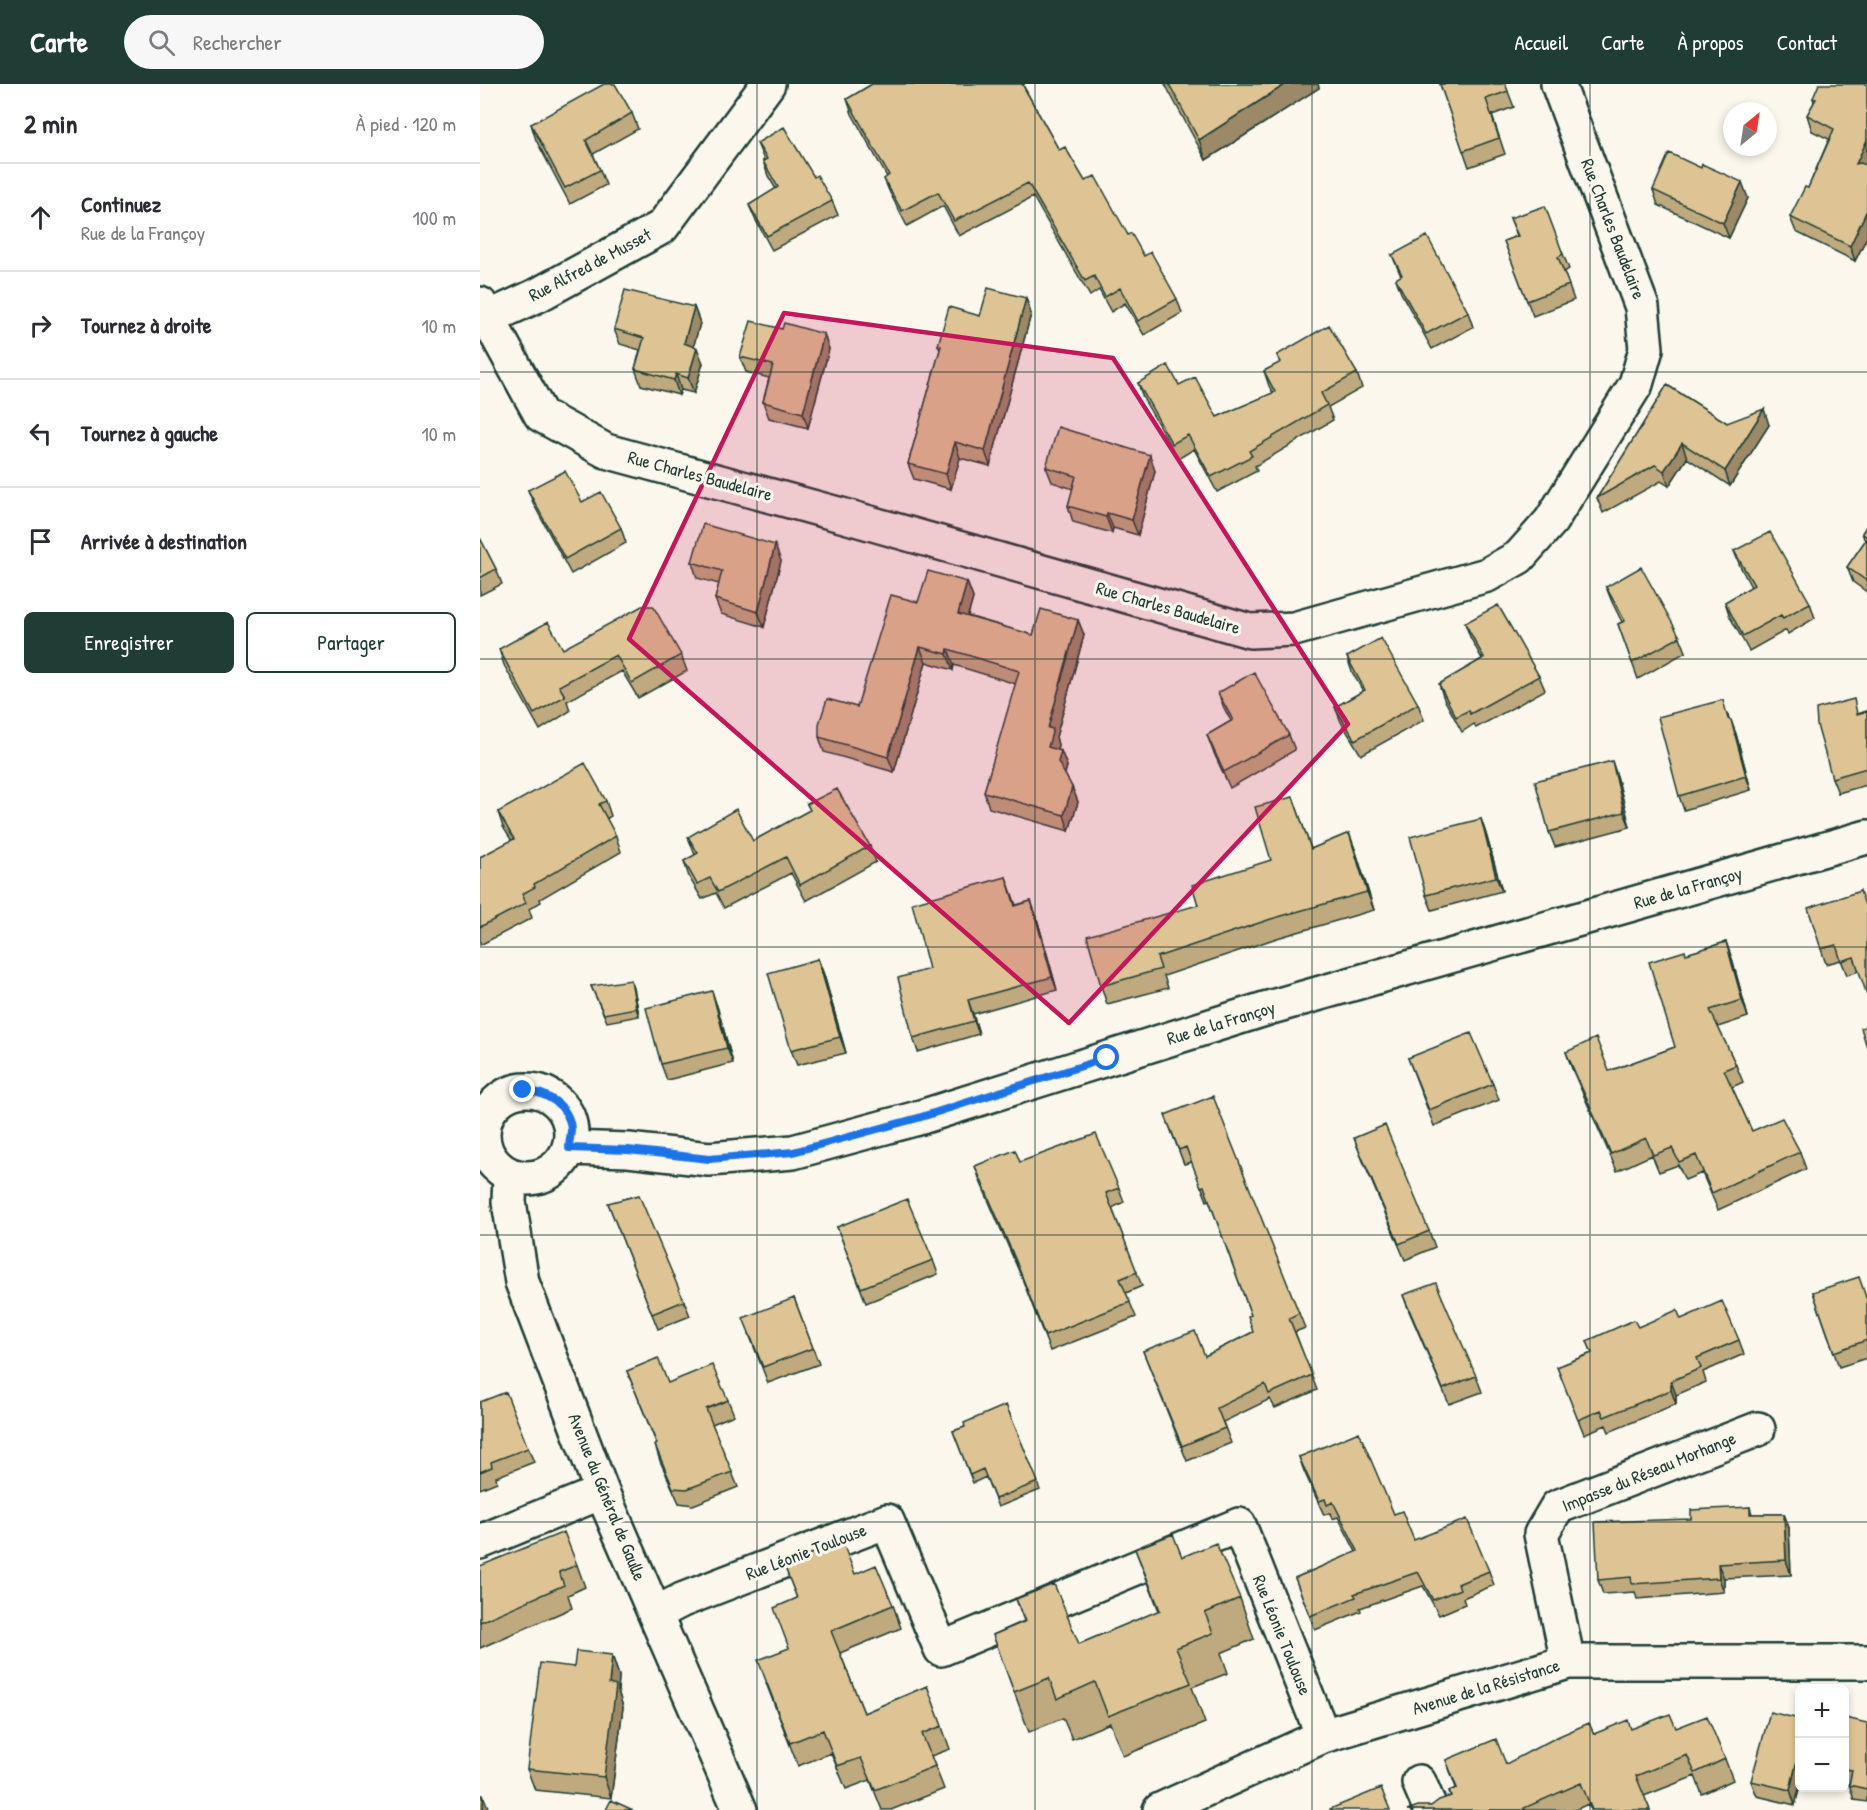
<!DOCTYPE html>
<html lang="fr">
<head>
<meta charset="utf-8">
<style>
  :root { --surface:#fff; --page:#f7f7f7; --text:#2b2b33; --muted:#7c7c81; --line:#e1e1e2; --accent:#1f3d34 }
  body { margin:0; font-family:"Patrick Hand",sans-serif; background:var(--page); color:var(--text) }
  .controls { position:absolute; right:18px; bottom:18px; display:grid; overflow:hidden; border-radius:9px; box-shadow:0 3px 9px #0003 }
  .controls button { width:54px; height:54px; display:grid; place-items:center; padding:0; border:0; border-bottom:2px solid var(--line); background:var(--surface); color:var(--text); font:30px sans-serif }
  .compass { position:absolute; left:1243px; top:18px; width:54px; height:54px; border-radius:50%; background:var(--surface); box-shadow:0 3px 9px #0003; rotate:30deg }
  .stop { position:absolute; width:18px; height:18px; margin:-14px; border:4px solid #1a73e8; border-radius:50%; background:#fff }
  .stop.end { background:#1a73e8; border-color:#fff; box-shadow:0 2px 6px #0008 }
  .list { margin:0; padding:0; list-style:none }
  h2 { display:flex; justify-content:space-between; align-items:center; height:78px; margin:0; padding:0 24px; font-size:26px }
  h2 small { font-size:20px; font-weight:400; color:var(--muted) }
  .list li { display:grid; grid-template-columns:39px 1fr auto; gap:18px; align-items:center; box-sizing:border-box; height:108px; padding:0 24px; border-top:2px solid var(--line) }
  .list b { display:block; font-size:22px; white-space:nowrap }
  .list p { margin:0; font-size:20px; white-space:nowrap; color:var(--muted) }
  .list em { font-size:20px; font-style:normal; color:var(--muted) }
  .actions { display:flex; gap:12px; padding:18px 24px }
  .actions a { flex:1; padding:14px 0; border:2px solid var(--accent); border-radius:9px; text-align:center; font-size:21px; color:var(--accent) }
  .actions .main { background:var(--accent); color:#fff }
  .icon { flex:none; width:33px; height:33px; fill:none; stroke:currentColor; stroke-width:2; stroke-linecap:round; stroke-linejoin:round }
  .map { position:relative; flex:none; width:1387px; height:1726px; overflow:hidden }
  header { display:flex; align-items:center; gap:36px; box-sizing:border-box; height:84px; padding:0 30px; background:var(--accent); color:#fff }
  header strong { font-size:28px }
  nav { display:flex; gap:33px; margin-inline-start:auto; font-size:21px }
  .search { width:420px; height:54px; background:var(--page); display:flex; align-items:center; gap:15px; box-sizing:border-box; padding:0 21px; border-radius:33px; color:var(--muted); font-size:22px }
  main { display:flex }
  aside { flex:1; background:var(--surface) }
  .map>svg:first-child { display:block }
  .lines { fill:none; stroke-linecap:round; stroke-linejoin:round }
  .minor-casing { stroke:#1f3d34; stroke-width:38 }
  .minor { stroke:#fbf7ec; stroke-width:33 }
  .wall { fill:#bfa97f; stroke:#1f3d34; stroke-width:1.5 }
  .shaded-wall { fill:#9b8968; stroke:#1f3d34; stroke-width:1.5 }
  .building { fill:#dec494; stroke:#1f3d34; stroke-width:1.5 }
  .route { stroke:#1a73e8; stroke-width:8 }
  .marked { fill:#c2185b; fill-opacity:0.2; stroke:#c2185b; stroke-width:4.5; stroke-linejoin:round }
  .grid { fill:none; stroke:#1f3d34; stroke-width:1.5; stroke-opacity:0.55 }
  .labels { text-anchor:middle; stroke-width:6; stroke-linejoin:round; paint-order:stroke }
  .street-label { font-size:18px; fill:#1f3d34; stroke:#fbf7ec }
</style>
</head>
<body>
<header>
<strong>Carte</strong>
<div class="search"><svg class="icon" aria-label="search" viewBox="0 0 24 24"><circle cx="10" cy="10" r="6"/><path d="M15 15l6 6"/></svg>Rechercher</div>
<nav><a>Accueil</a><a>Carte</a><a>À propos</a><a>Contact</a></nav>
</header>
<main>
<aside>
<h2>2 min<small>À pied · 120 m</small></h2>
<ul class="list">
<li><svg class="icon" aria-label="ahead" viewBox="0 0 24 24"><path d="M12 20V5M6 11l6-6 6 6"/></svg><div><b>Continuez</b><p>Rue de la Françoy</p></div><em>100 m</em></li>
<li><svg class="icon" aria-label="right" viewBox="0 0 24 24"><path d="M7 20v-9h11M14 6l5 5-5 5"/></svg><div><b>Tournez à droite</b></div><em>10 m</em></li>
<li><svg class="icon" aria-label="left" viewBox="0 0 24 24"><path d="M17 20v-9H6M10 6l-5 5 5 5"/></svg><div><b>Tournez à gauche</b></div><em>10 m</em></li>
<li><svg class="icon" aria-label="arrive" viewBox="0 0 24 24"><path d="M6 21V4h12l-3 4 3 4H6"/></svg><div><b>Arrivée à destination</b></div></li>
</ul>
<div class="actions"><a class="main">Enregistrer</a><a>Partager</a></div>
</aside>
<div class="map">
<svg width="1387" height="1726" viewBox="0 0 1387 1726">
  <rect width="100%" height="100%" fill="#fbf7ec"/>
  <filter id="ink" filterUnits="userSpaceOnUse"><feTurbulence type="fractalNoise" baseFrequency=".0167" numOctaves="2"/><feDisplacementMap in="SourceGraphic" scale="12" xChannelSelector="R" yChannelSelector="G"/><feConvolveMatrix kernelMatrix="1 2 1 2 8 2 1 2 1" color-interpolation-filters="sRGB"/></filter>
  <g filter="url(#ink)">
    <g class="lines">
      <defs>
        <path id="minor" d="M0 220 61 331 126 367 365 432 770 547 814 545 1007 491 1039 473 1071 437 1156 300 1166 265 1162 223 1078 0
          M8 234 58 211 182 143 288 0
          M3 1050a44 44 0 1 1 88 0a44 44 0 1 1-88 0Z
          M89 1064 148 1066 229 1075 313 1068 438 1034 788 924 1387 753
          M30 1091 29 1118 42 1198 122 1408 260 1726
          M0 1458 122 1408
          M175 1530 202 1516 407 1437 461 1565 759 1441 843 1652
          M1088 1578 1061 1450 1077 1423 1278 1345
          M939 1698 951 1726
          M680 1726 843 1652 1088 1578H1387"/>
      </defs>
      <use href="#minor" class="minor-casing"/>
      <use href="#minor" class="minor"/>
    </g>
    <path class="wall" d="M392 0H545L543 1 579 66 648 151 697 215 702 229 664 251 645 219 631 228 619 206 610 212 553 113 479 152 463 122 427 142 410 109 404 95 407 93 372 30 367 15Z
      M685 0H838L839 4 726 76Z
      M960 0H1025L1034 23 1012 31 1025 70 989 83Z
      M1387 0V153L1375 177 1316 148 1310 133 1328 104 1349 55 1332 47 1327 31 1334 18 1333 14Z
      M152 29 158 45 113 70 120 86 126 101 90 120 56 56 51 40Z
      M277 59 334 93 352 117 358 131 292 166 275 135 269 121 296 105 288 92 283 77 284 76Z
      M1221 84 1268 114 1249 154 1178 121 1173 106Z
      M1030 134 1083 170 1089 185 1084 188 1094 216 1053 232 1024 157 1037 152Z
      M912 171 988 228 993 243 952 265 921 209 916 195 921 192Z
      M546 214 551 230 510 382 480 374 471 405 434 395 428 380 460 266 458 261 500 232Z
      M214 223 220 239 213 263 223 279 214 309 201 306 199 311 161 301 155 285 160 266 140 260 134 245Z
      M344 250 349 265 328 344 289 334 283 318 289 294 266 288 260 273Z
      M797 271 877 289 882 304 848 323 853 336 775 382 777 387 737 408 714 365 698 375 663 314 658 299 699 301 737 333 793 309 789 302 784 287 800 279Z
      M1187 301 1247 339 1289 341 1250 402 1207 374 1189 402 1181 397 1123 429 1117 414Z
      M566 383 675 387 658 451 633 444 632 449 593 438 588 422 593 405 572 398Z
      M48 406 102 418 141 444 146 459 91 490 54 421Z
      M1387 441V508L1373 498 1367 483 1385 457 1382 449Z
      M0 454 16 485 22 500 0 511Z
      M1254 467 1330 519 1335 534 1308 550 1306 546 1269 567 1250 533 1245 518 1271 503 1260 482Z
      M301 477 284 543 241 530 235 515 239 500 217 494 212 478Z
      M487 498 493 514 488 532 553 551 598 536 604 551 576 653 578 661 577 666 581 667 587 682 585 690 592 703 598 718 589 747 509 724 504 708 536 600 474 581 473 586 446 578 414 688 344 668 339 653 377 623Z
      M1126 503 1200 553 1206 568 1158 595 1138 540 1142 538 1132 518Z
      M985 539 1059 592 1065 606 996 644 994 640 982 648 964 615 959 600 1002 575 990 553Z
      M19 565H83L201 571 207 587 158 614 142 587 87 617 90 627 60 646 24 581Z
      M867 573 938 620 944 636 881 671 861 638 855 623 883 607 872 588Z
      M738 609 809 651 815 666 750 704 733 667 727 651 751 637 744 624Z
      M1387 627V701L1358 709 1352 694 1379 630Z
      M1248 630 1249 636 1256 650 1271 706 1204 726 1199 712Z
      M1137 692 1150 743 1075 763 1069 748Z
      M813 713 831 765 869 749 876 768 894 826 797 854 684 892 688 904 627 920 621 902 718 821 791 776Z
      M126 717 131 732 126 735 136 752 141 768 60 815 61 818 49 825 52 834 0 861V773L32 757 23 743 18 728Z
      M327 720 390 762 396 778 326 817 311 789 244 824 236 809 222 815 209 793 204 777 215 771 208 753 273 757 330 726Z
      M1001 735 1006 750 1022 807 952 826 946 811Z
      M526 793 536 821 551 817 556 831 577 906 493 930 499 950 438 968 433 954 449 885Z
      M1380 807 1379 887 1367 891 1361 876 1346 880 1341 865Z
      M1246 858 1252 875 1268 933 1238 943 1256 981 1263 998 1252 1003 1272 1047 1320 1068 1326 1085 1238 1126 1222 1089 1205 1096 1198 1081 1179 1088 1172 1071 1137 1087 1092 985 1086 968 1129 987 1195 963 1206 870Z
      M338 875 344 891 366 969 317 981 311 966Z
      M111 902 154 904 159 932 127 938Z
      M237 922 253 979 187 996 181 980Z
      M928 974 1013 1000 1019 1016 954 1042Z
      M685 1031 819 1229 825 1244 815 1248 837 1306 795 1324 790 1315 743 1338 751 1359 707 1377 663 1267 725 1272 773 1248 771 1231 729 1116 727 1117 712 1078 704 1080Z
      M874 1054 949 1147 955 1163 925 1176 880 1070Z
      M540 1078 639 1104 644 1118 632 1124 662 1202 646 1209 656 1233 570 1267 541 1192 500 1097 495 1082Z
      M128 1119 204 1217 210 1232 178 1245Z
      M357 1143 453 1176 458 1190 386 1219Z
      M1333 1208 1387 1215V1274L1359 1283Z
      M923 1211 996 1292 1002 1308 969 1320 929 1227Z
      M314 1214 339 1280 288 1299 269 1250Z
      M1201 1235 1259 1256 1264 1270 1223 1288 1226 1298 1196 1311V1320L1129 1348 1126 1341 1104 1350 1077 1283 1112 1269 1107 1257 1158 1243Z
      M147 1287 248 1316 254 1331 232 1340 258 1403 213 1421 199 1419 180 1377 175 1361H177Z
      M0 1318 48 1364 54 1378 16 1393 17 1398 0 1405Z
      M526 1321 560 1406 518 1423 506 1393 493 1399 473 1347 485 1343Z
      M819 1373 914 1430 934 1456 1009 1487 1014 1501 983 1514 985 1520 959 1531 943 1502 880 1524 881 1527 835 1546 815 1494 876 1468 858 1433 852 1435 850 1429 844 1431 824 1387Z
      M1270 1423 1272 1430H1304L1309 1444 1311 1491 1244 1494V1508L1157 1515 1155 1508 1123 1510 1118 1496 1211 1435Z
      M655 1465 702 1473 760 1514 774 1555 741 1569 748 1589 712 1603 725 1639 643 1672 630 1639 592 1655 583 1634 549 1648 513 1551 544 1537 536 1515 599 1560 679 1527Z
      M97 1481 105 1503 88 1511 92 1524 0 1564V1482Z
      M304 1481 375 1490 413 1521 421 1544 360 1569 384 1629 447 1602 470 1665 451 1672 464 1705 411 1726H402L390 1696 366 1705 351 1669 318 1682 286 1599 309 1565 317 1514Z
      M132 1571 139 1592 138 1607 143 1623 131 1714 55 1706 47 1685 94 1583Z
      M1320 1635V1702L1315 1721 1277 1712 1271 1697Z
      M1387 1639V1718L1374 1716 1369 1700 1365 1699V1640Z
      M1196 1644 1245 1675 1253 1696 1222 1710 1215 1692 1164 1712 1170 1726H1111L1108 1720 1095 1726H927L951 1722 970 1712 969 1707 976 1704 966 1676 1026 1680 1114 1650 1151 1645Z"/>
    <path class="shaded-wall" d="M806 0H838L839 4 726 76 719 56Z
      M1387 56V85L1376 80Z
      M1262 98 1268 114 1249 154 1243 139Z
      M1387 126V153L1375 177 1370 162Z
      M546 214 551 230 510 382 505 367Z
      M214 223 220 239 210 275 204 259Z
      M344 250 349 265 328 344 323 329Z
      M217 264 223 279 214 309 208 294Z
      M196 290 201 306 199 311 194 296Z
      M1284 325 1289 341 1250 402 1245 387Z
      M475 358 480 374 471 405 466 390Z
      M1202 359 1207 374 1189 402 1184 387Z
      M670 371 675 387 658 451 652 436Z
      M627 429 633 444 632 449 626 433Z
      M295 461 301 477 284 543 278 528Z
      M487 498 493 514 484 545 478 530Z
      M598 536 604 551 576 653 578 661 573 679 568 663V644Z
      M440 563 446 578 414 688 408 673Z
      M468 565 474 581 473 586 467 570Z
      M1251 636 1256 650 1271 706 1266 692Z
      M581 667 587 682 584 693 578 678Z
      M1132 677 1137 692 1150 743 1144 728Z
      M592 703 598 718 589 747 584 731Z
      M1001 735 1006 750 1022 807 1016 793Z
      M869 749 876 768 894 826 887 808Z
      M551 817 556 831 577 906 572 893Z
      M1246 858 1252 875 1268 933 1262 916Z
      M338 875 344 891 366 969 360 953Z
      M151 896 154 904 159 932 156 924Z
      M232 907 237 922 253 979 247 964Z
      M488 916 493 930 499 950 494 937Z
      M1191 1297 1196 1311V1320L1191 1306Z
      M1304 1430 1309 1444 1311 1491 1306 1476Z
      M1238 1480 1244 1494V1508L1239 1494Z
      M132 1571 139 1592 138 1607 143 1623 131 1714 124 1693 129 1600Z
      M1317 1676 1320 1684V1702L1315 1721 1310 1706Z
      M3 1711 9 1726H3Z"/>
    <path class="building" d="M124 0H135L152 29 106 56 120 86 85 104 51 40Z
      M392 0H542L579 66 585 63 605 97 615 92 648 151 651 149 664 172 671 168 697 215 658 237 640 204 625 213 614 192 605 197 548 99 474 137 458 108 422 127 404 95 409 91 367 15Z
      M689 0H806L719 56Z
      M960 0H1025L1028 7 1006 15 1019 54 983 67Z
      M1339 0H1387V56L1376 80 1380 79 1387 81V126L1370 162 1310 133 1325 103 1328 104 1354 45 1327 31 1336 15 1333 14Z
      M304 43 334 93 337 91 352 117 287 152 269 121 298 103 283 77 287 75 277 59Z
      M1189 69 1221 84 1222 80 1262 98 1243 139 1173 106Z
      M1065 122 1083 170 1078 173 1089 201 1047 217 1024 157 1038 152 1030 134Z
      M947 152 988 228 946 250 916 195 922 191 912 171Z
      M508 204 546 214 505 367 475 358 466 390 428 380 461 262 458 261 469 223 500 232Z
      M145 206 214 223 204 259 217 264 208 294 196 290 194 296 155 285 164 254 134 245Z
      M271 237 302 245 304 239 344 250 323 329 283 318 293 281 260 273Z
      M849 241 877 289 841 309 847 321 769 367 772 372 731 393 708 351 692 360 658 299 688 281 699 301 715 293 737 333 795 308 784 287 801 278 797 271Z
      M1187 301 1247 339 1284 325 1245 387 1202 359 1184 387 1175 381 1117 414Z
      M578 343 670 371 652 436 627 429 626 433 588 422 596 392 566 383Z
      M85 387 102 418 121 408 141 444 85 475 48 406Z
      M223 440 295 461 278 528 235 515 242 487 212 478Z
      M1387 441V453L1382 449Z
      M1290 448 1330 519 1303 534 1301 531 1263 552 1245 518 1274 501 1254 467Z
      M0 454 16 485 0 494Z
      M1387 454V497L1367 483Z
      M1161 483 1200 553 1152 579 1138 540 1145 537 1126 503Z
      M448 487 487 498 478 530 553 551 561 525 598 536 568 644 573 645 568 663 581 667 578 678 592 703 584 731 504 708 539 587 468 565 467 570 440 563 408 673 339 653V640L347 615 377 623 411 511 438 518Z
      M1018 521 1059 592 990 630 989 626 976 633 959 600 1004 574 985 539Z
      M162 522H173L201 571 152 599 136 571 79 602 85 612 54 630 19 565 68 538 83 565Z
      M901 554 938 620 875 656 855 623 885 606 867 573Z
      M774 588 809 651 744 688 727 651 753 636 738 609Z
      M1374 615 1377 630 1387 627V684L1352 694 1337 641 1336 625Z
      M1243 616 1248 635 1251 636 1266 692 1199 712 1178 633Z
      M1132 677 1144 728 1069 748 1055 697Z
      M105 679 126 717 119 720 136 752 54 800 55 803 42 810 46 819 0 843V773L34 755 18 728Z
      M357 705 390 762 320 801 306 773 238 808 230 794 217 800 204 777 218 769 208 753 256 725 273 757 330 726 327 720Z
      M813 713 831 765 869 749 887 808 791 835 677 873 681 885 621 902 607 852 718 821 712 801 791 776 775 723Z
      M1001 735 1016 793 946 811 930 753Z
      M526 793 535 822 551 817 572 893 488 916 494 937 433 954 418 894 449 885 432 819Z
      M1380 807 1385 821H1387V911L1374 873 1361 877 1356 861 1341 865 1328 824Z
      M1246 858 1262 916 1230 926 1256 981 1244 986 1272 1047 1302 1034 1320 1068 1232 1109 1216 1071 1199 1078 1192 1064 1173 1071 1166 1054 1131 1070 1086 968 1116 954 1129 987 1195 963 1169 878 1205 867 1206 870Z
      M338 875 360 953 311 966 288 889Z
      M151 896 156 924 124 930 111 902Z
      M232 907 247 964 181 980 166 924Z
      M1387 942V963L1381 944Z
      M991 949 1013 1000 949 1026 928 974Z
      M733 1012 819 1229 809 1234 832 1291 789 1310 785 1300 737 1324 745 1344 702 1362 663 1267 715 1247 725 1272 773 1248 768 1232 771 1231 724 1102 721 1103 706 1063 699 1066 685 1031Z
      M905 1041 949 1147 919 1160 874 1054Z
      M616 1050 639 1104 626 1109 657 1188 640 1195 650 1218 565 1252 536 1177 495 1082 535 1066 540 1078Z
      M159 1111 204 1217 172 1230 128 1119Z
      M427 1115 453 1176 381 1204 357 1143Z
      M1379 1193 1387 1216V1256L1354 1268 1333 1208Z
      M956 1199 996 1292 963 1305 923 1211Z
      M314 1214 333 1264 283 1283 263 1234Z
      M1242 1217 1259 1256 1217 1274 1221 1284 1191 1297V1306L1124 1333 1121 1326 1098 1336 1077 1283 1112 1269 1107 1257 1154 1236 1158 1243 1197 1226 1201 1235Z
      M178 1274 188 1299 232 1281 248 1316 226 1325 252 1388 207 1405 193 1404 175 1361 177 1360 147 1287Z
      M26 1308 48 1364 11 1378 12 1383 0 1388V1318Z
      M526 1321 558 1398 515 1415 503 1385 490 1391 473 1347 485 1343 484 1339Z
      M879 1348 914 1430 922 1427 934 1456 987 1435 1009 1487 978 1500 980 1505 953 1516 938 1488 874 1510 876 1513 830 1532 815 1494 878 1467 853 1418 847 1421 845 1415 839 1417 819 1373Z
      M1270 1423V1430H1304L1306 1476 1238 1480 1239 1494 1152 1500 1151 1493 1118 1496 1115 1438 1211 1435V1426Z
      M84 1448 97 1481 79 1488 84 1501 0 1538V1482Z
      M693 1450 702 1473 736 1459 760 1514 725 1529 733 1549 696 1564 711 1599 628 1632 615 1598 577 1615 569 1594 534 1608 513 1551 546 1537 536 1515 574 1500 599 1560 680 1526 655 1465Z
      M362 1457 375 1490 396 1481 413 1521 351 1547 384 1629 447 1602 462 1642 442 1650 455 1682 395 1706 381 1674 357 1682 343 1646 310 1659 278 1576 309 1564 294 1524 317 1514 304 1481Z
      M96 1567 132 1571 129 1600 136 1602 124 1693 47 1685 60 1579 94 1583Z
      M1290 1628 1320 1635V1676H1317L1310 1706 1271 1697Z
      M1190 1630 1196 1644 1227 1632 1245 1675 1215 1689 1207 1671 1156 1692 1170 1726H1112L1101 1699 1044 1724 1045 1726H927L938 1722H951L959 1716 971 1712 969 1707 977 1704 966 1676 1016 1655 1026 1680 1077 1653 1109 1639 1114 1650 1148 1636 1151 1645Z
      M1366 1634 1387 1639V1705L1369 1701 1372 1686 1365 1685V1640Z
      M901 1704 910 1726H850V1725Z
      M0 1711H3V1726H0Z
      M131 1716 153 1726H126Z"/>
  </g>
  <g class="lines" filter="url(#ink)">
    <path class="route" d="M43 1006C65 1008 89 1020 91 1045 91 1051 89 1058 89 1064L148 1066 229 1075 313 1068 438 1034 627 974"/>
  </g>
  <path class="marked" d="M304 229 633 274 868 640 589 939 149 555Z"/>
  <path class="grid" d="M277 0V1726M555 0V1726M832 0V1726M1110 0V1726M0 288H1387M0 575H1387M0 863H1387M0 1151H1387M0 1438H1387"/>
  <g class="labels">
    <g class="street-label">
      <text transform="translate(1133 145) rotate(69)" y="6">Rue Charles Baudelaire</text>
      <text transform="translate(110 181) rotate(-28)" y="6">Rue Alfred de Musset</text>
      <text transform="translate(220 392) rotate(15)" y="6">Rue Charles Baudelaire</text>
      <text transform="translate(688 524) rotate(16)" y="6">Rue Charles Baudelaire</text>
      <text transform="translate(1208 804) rotate(-16)" y="6">Rue de la Françoy</text>
      <text transform="translate(741 939) rotate(-17)" y="6">Rue de la Françoy</text>
      <text transform="translate(1169 1388) rotate(-22)" y="6">Impasse du Réseau Morhange</text>
      <text transform="translate(127 1413) rotate(68)" y="6">Avenue du Général de Gaulle</text>
      <text transform="translate(326 1468) rotate(-21)" y="6">Rue Léonie Toulouse</text>
      <text transform="translate(802 1551) rotate(68)" y="6">Rue Léonie Toulouse</text>
      <text transform="translate(1006 1603) rotate(-17)" y="6">Avenue de la Résistance</text>
    </g>
  </g>
</svg>
<div class="controls">
<button>+</button>
<button>−</button>
</div>
<svg class="compass" viewBox="-18 -18 36 36"><path d="M0-13l5 13h-10z" fill="#e53935"/><path d="M0 13l5-13h-10z" fill="#7c7c81"/></svg>
<div class="stop" style="left:627px;top:974px"></div>
<div class="stop end" style="left:43px;top:1006px"></div>
</div>
</main>
</body>
</html>
